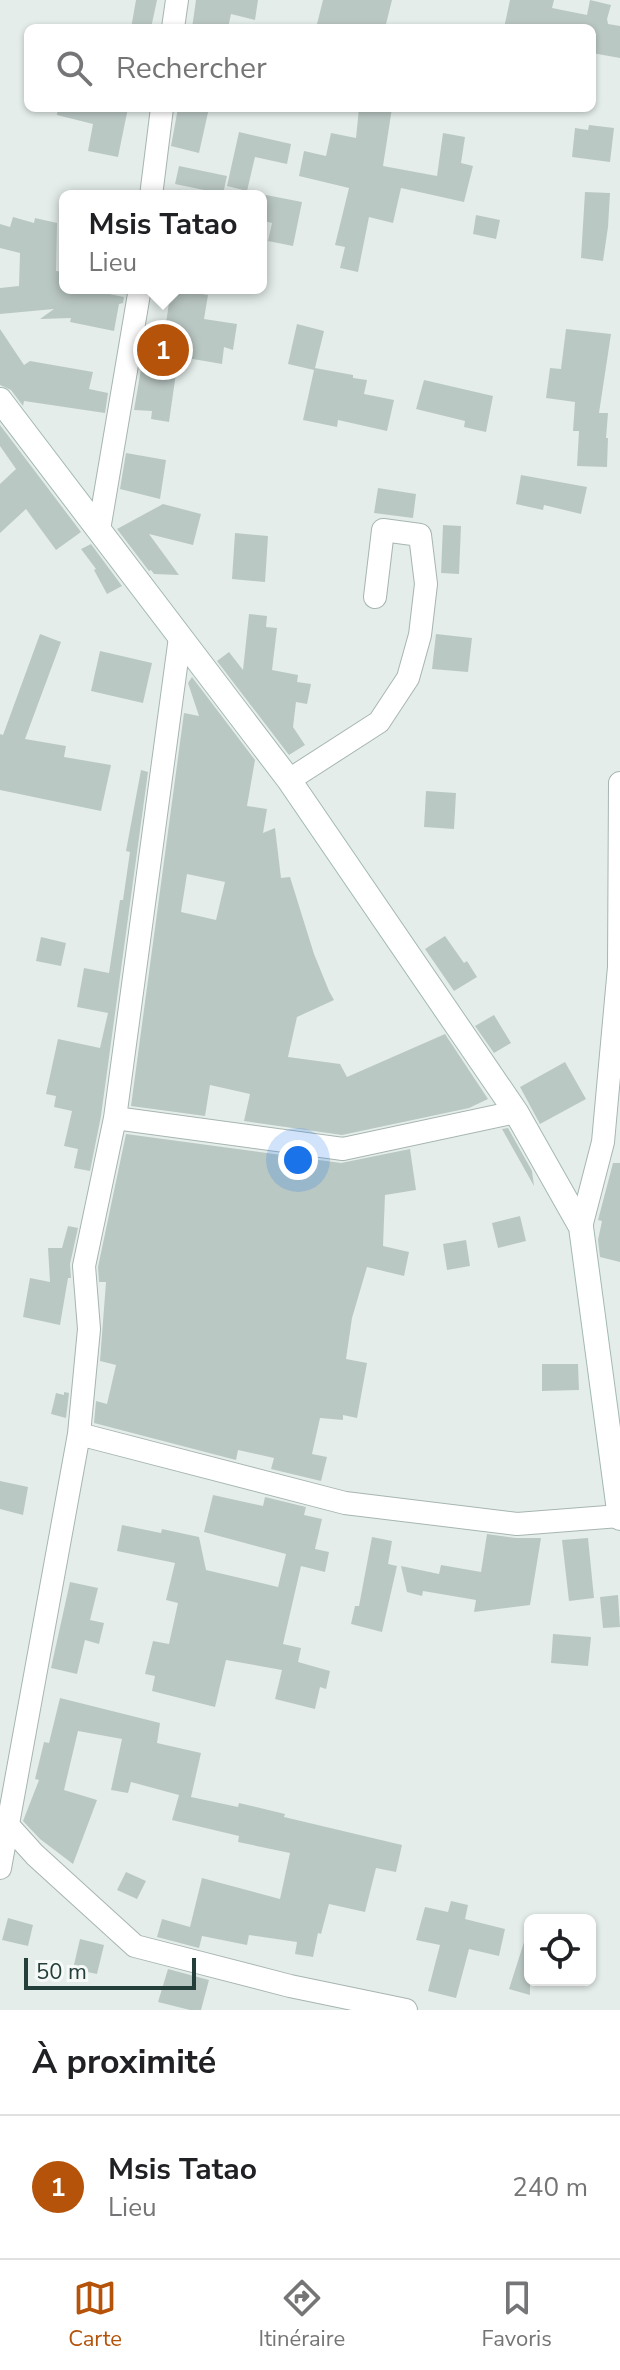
<!DOCTYPE html>
<html lang="fr">
<head>
<meta charset="utf-8">
<style>
  :root { --surface:#fff; --page:#f2f2f2; --text:#202124; --muted:#757577; --line:#e0e0e0; --accent:#b45309 }
  body { margin:0; font-family:"Nunito Sans",sans-serif; background:var(--page); color:var(--text) }
  .controls { position:absolute; right:24px; bottom:24px; display:grid; overflow:hidden; border-radius:12px; box-shadow:0 2px 6px #0004 }
  .controls button { width:72px; height:72px; display:grid; place-items:center; padding:0; border:0; border-bottom:2px solid var(--line); background:var(--surface); color:var(--text); font:40px sans-serif }
  .scale { position:absolute; left:24px; bottom:20px; width:172px; box-sizing:border-box; padding-left:8px; border:4px solid #243e3a; border-top:0; font-size:22px; line-height:28px; white-space:nowrap; color:#243e3a; -webkit-text-stroke:6px #f5faf8; paint-order:stroke }
  .you { position:absolute; left:298px; top:1160px; width:28px; height:28px; margin:-20px; border:6px solid #fff; border-radius:50%; background:#1a73e8; box-shadow:0 0 0 12px #1a73e833 }
  .badge { display:grid; place-items:center; width:52px; height:52px; border-radius:50%; background:var(--accent); color:#fff; font-size:26px; font-weight:700 }
  .pin { position:absolute; translate:-50% -50%; border:4px solid #fff; box-shadow:0 2px 8px #0006 }
  .popup { position:absolute; left:59px; top:190px; width:208px; height:104px; box-sizing:border-box; display:grid; place-content:center; border-radius:12px; background:var(--surface); filter:drop-shadow(0 2px 6px #0005); font-size:26px; white-space:nowrap; color:var(--muted) }
  .popup b { font-size:30px; color:var(--text) }
  .popup::after { content:''; position:absolute; left:50%; top:100%; margin-left:-16px; border:16px solid transparent; border-top-color:var(--surface) }
  .list { margin:0; padding:0; list-style:none }
  h2 { display:flex; justify-content:space-between; align-items:center; height:104px; margin:0; padding:0 32px; font-size:34px }
  h2 small { font-size:26px; font-weight:400; color:var(--muted) }
  .list li { display:grid; grid-template-columns:52px 1fr auto; gap:24px; align-items:center; box-sizing:border-box; height:144px; padding:0 32px; border-top:2px solid var(--line) }
  .list b { display:block; font-size:30px; white-space:nowrap }
  .list p { margin:0; font-size:26px; white-space:nowrap; color:var(--muted) }
  .list em { font-size:26px; font-style:normal; color:var(--muted) }
  .icon { flex:none; width:44px; height:44px; fill:none; stroke:currentColor; stroke-width:2; stroke-linecap:round; stroke-linejoin:round }
  .map { position:relative; flex:none; width:620px; height:2010px; overflow:hidden }
  .search { position:absolute; background:var(--surface); box-shadow:0 2px 6px #0004; left:24px; right:24px; top:24px; height:88px; display:flex; align-items:center; gap:20px; box-sizing:border-box; padding:0 28px; border-radius:12px; color:var(--muted); font-size:30px }
  .sheet { height:248px; background:var(--surface) }
  nav { display:flex; justify-content:space-around; align-items:center; box-sizing:border-box; height:112px; border-top:2px solid var(--line); background:var(--surface); font-size:22px; color:var(--muted) }
  nav a { display:grid; justify-items:center; gap:4px }
  nav .on { color:var(--accent) }
  .map>svg:first-child { display:block }
  .building { fill:#bac8c4; fill-rule:evenodd }
  .lines { fill:none; stroke-linecap:round; stroke-linejoin:round }
  .street-casing { stroke:#a7b5b2; stroke-width:24 }
  .secondary-casing { stroke:#a3b9b3; stroke-width:26 }
  .street { stroke:#fff; stroke-width:22 }
  .secondary { stroke:#fff; stroke-width:24 }
</style>
</head>
<body>
<div class="map">
<svg width="620" height="2010" viewBox="0 0 620 2010">
  <rect width="100%" height="100%" fill="#e4edea"/>
  <path class="building" d="M136 0H157L151 28H131Z
    M196 0H258L255 20 231 14 228 28H192Z
    M323 0H392L385 28H316Z
    M510 0H554L552 8 587 15 590 0 611 5 607 19 608 24 620 26V58L592 53V28H504Z
    M58 108H128L118 157 88 151 93 124 57 115Z
    M178 108H209L199 153 171 146Z
    M359 108H392L383 166 437 176 443 133 465 137 461 163 473 166 464 202 401 188 393 223 369 217 358 272 340 268 345 247 335 245 349 188 299 176 304 151 326 156 331 133 356 138Z
    M589 125 614 128 610 162 572 157 575 128 588 130Z
    M239 132 291 144 287 164 255 157 247 191 227 186Z
    M179 166 227 176 223 194 175 184Z
    M585 192 610 193 608 227 603 261 581 258Z
    M261 194 302 202 293 246 268 241 272 223 261 220Z
    M476 215 500 220 496 239 473 234Z
    M13 217 34 223 35 218 57 223 56 271 65 272V288H79L124 297 123 303 119 304 114 331 70 322 71 318 40 319 54 309 0 314V288L19 286 20 253 0 248V224L10 227Z
    M171 289 208 295 204 319 237 324 233 350 224 347 222 364 181 357 180 366H177L169 422 151 419 152 411 134 410 146 340 150 341 153 327 165 330Z
    M297 324 324 331 315 368 353 375V378L367 380 364 394 394 400 387 431 338 420 337 427 303 420 314 370 288 364Z
    M0 329 24 365 30 361 93 372 89 389 108 393 105 413 24 401 23 406 11 390 0 385Z
    M566 329 611 334 599 413H608L606 438H608L607 467 577 466 579 431H573L575 402 546 398 550 368 561 369Z
    M424 380 493 396 486 432 464 427 465 421 416 409Z
    M0 425 81 532 56 550 26 509 0 533V484L16 469 0 446Z
    M126 453 166 460 160 499 120 489Z
    M521 475 587 487 581 514 544 505 543 510 516 504Z
    M378 488 416 494 413 518 374 513Z
    M163 504 201 514 193 545 149 534 179 575 154 574 151 570 149 571 117 529Z
    M443 525 461 526 459 574 441 573Z
    M235 533 268 536 265 582 232 579Z
    M91 544 122 586 107 594 94 570 96 569 81 549Z
    M249 614 267 616 266 627 277 628 272 670 298 675 297 682 311 684 307 704 296 702 293 727 305 745 289 755 217 661 229 652 243 670Z
    M40 634 61 642 25 739 66 746 64 757 111 765 101 811 0 790V734L3 735Z
    M436 634 472 638 468 672 432 669Z
    M100 651 152 663 143 703 91 691Z
    M192 677 255 760 247 806 267 809 263 833 275 828 281 878 290 877 314 954 329 991 334 1000 297 1017 288 1057 340 1064 347 1077 445 1034 488 1099 469 1108 342 1135 244 1121 250 1094 210 1085 205 1116 131 1106 184 713 199 716 188 683ZM187 874 225 882 216 920 181 912Z
    M141 770 148 772 101 1116 90 1171 74 1168 78 1149 64 1146 72 1111 54 1107 56 1096 46 1094 58 1039 100 1048 108 1013 77 1007 84 968 109 973 120 900H123L130 852 126 851Z
    M426 791 456 793 454 829 424 827Z
    M445 936 464 963 467 961 477 977 454 991 425 949Z
    M41 937 66 943 61 966 36 961Z
    M494 1015 511 1043 494 1053 475 1026Z
    M565 1062 586 1099 540 1124 520 1087Z
    M508 1128 532 1171 534 1186 502 1129Z
    M126 1134 341 1163 410 1149 416 1190 385 1195 383 1246 409 1252 404 1276 367 1267 352 1318 346 1359 367 1363 357 1418 343 1415V1420L320 1418 312 1454 327 1457 321 1481 271 1469 274 1458 238 1450 236 1460 94 1423 96 1401 107 1404 116 1365 100 1361 106 1282H99L98 1267Z
    M613 1163H620V1262L600 1257 598 1240 602 1221 598 1220Z
    M520 1216 526 1241 498 1248 492 1223Z
    M68 1226 78 1228 70 1264 71 1278H68L60 1325 23 1317 30 1278 50 1282 48 1248H62Z
    M466 1240 470 1266 447 1270 443 1244Z
    M542 1364H578L579 1390 542 1391Z
    M64 1392 69 1393 66 1418 51 1414 56 1393 64 1395Z
    M0 1481 28 1487 23 1515 0 1509Z
    M213 1495 263 1506 265 1497 306 1507 304 1515 322 1519 315 1549 329 1552 325 1572 301 1566 283 1644 301 1648 298 1662 330 1671 326 1689 320 1687 315 1709 275 1699 282 1670 226 1660 215 1707 152 1691 155 1676 145 1674 153 1641 169 1644 178 1603 166 1600 175 1563 117 1551 122 1525 161 1533 162 1529 199 1537 206 1570 278 1587 286 1554 204 1532Z
    M487 1534 516 1538H541L530 1605 474 1612 476 1600 423 1591 422 1596 407 1592 401 1566 439 1574 441 1565 481 1572Z
    M372 1537 392 1541 388 1564 397 1566 382 1632 351 1624 355 1606H359Z
    M588 1538 594 1598 569 1601 562 1540Z
    M70 1582 98 1588 90 1620 104 1623 99 1644 85 1640 77 1674 51 1668Z
    M618 1595 620 1627 603 1628 600 1597Z
    M553 1634 591 1637 588 1666 551 1663Z
    M60 1698 160 1723 157 1743 201 1753 191 1797 238 1807 239 1803 285 1814 284 1817 402 1845 396 1872 376 1868 365 1912 329 1904 321 1934 318 1933 313 1957 295 1954 297 1942 249 1935 247 1945 202 1936 199 1948 157 1937 162 1919 190 1927 202 1878 280 1899 290 1853 238 1842 239 1836 172 1820 179 1795 131 1782 128 1793 111 1790 122 1739 78 1731 64 1790 97 1800 73 1864 40 1839 23 1821 39 1780 35 1779 44 1742 49 1743Z
    M126 1872 146 1881 137 1899 117 1890Z
    M451 1901 468 1905 465 1919 505 1929 499 1956 469 1949 456 1998 428 1991 440 1945 416 1940 425 1907 448 1912Z
    M8 1918 33 1925 28 1946 2 1940Z
    M526 1936H530V1995L509 1989Z
    M80 1939 104 1945 97 1974 73 1969Z
    M168 1969 209 1980 201 2010H190L158 2002Z"/>
  <g class="lines">
    <defs>
      <path id="street" d="M173 28 177 0
        M151 196 162 108
        M99 530 140 288
        M180 637 115 1118 84 1266 89 1329 79 1434 345 1503 517 1524 620 1516
        M289 780 379 722 408 678 420 635 426 584 420 535 383 530 375 597
        M115 1118 343 1149 516 1112
        M581 1227 603 1142 619 967 620 783
        M0 1822 7 1824 35 1855 135 1946 290 1986 406 2010
        M0 1868 79 1434"/>
      <path id="secondary" d="M0 400 289 780 516 1112 581 1227 620 1518"/>
    </defs>
    <use href="#street" class="street-casing"/>
    <use href="#secondary" class="secondary-casing"/>
    <use href="#street" class="street"/>
    <use href="#secondary" class="secondary"/>
  </g>
</svg>
<div class="controls">
<button><svg class="icon" aria-label="locate" viewBox="0 0 24 24"><circle cx="12" cy="12" r="6"/><path d="M12 2v4M12 18v4M2 12h4M18 12h4"/></svg></button>
</div>
<div class="scale">50 m</div>
<div class="you"></div>
<div class="pin badge" style="left:163px;top:350px">1</div>
<div class="popup"><b>Msis Tatao</b>Lieu</div>
<div class="search"><svg class="icon" aria-label="search" viewBox="0 0 24 24"><circle cx="10" cy="10" r="6"/><path d="M15 15l6 6"/></svg>Rechercher</div>
</div>
<section class="sheet">
<h2>À proximité<small></small></h2>
<ul class="list">
<li><span class="badge">1</span><div><b>Msis Tatao</b><p>Lieu</p></div><em>240 m</em></li>
</ul>
</section>
<nav>
<a class="on"><svg class="icon" aria-label="map" viewBox="0 0 24 24"><path d="M3 6l6-2 6 2 6-2v14l-6 2-6-2-6 2zM9 4v14M15 6v14"/></svg>Carte</a>
<a><svg class="icon" aria-label="directions" viewBox="0 0 24 24"><path d="M12 3l9 9-9 9-9-9zM9 14v-3h6M13 9l2 2-2 2"/></svg>Itinéraire</a>
<a><svg class="icon" aria-label="saved" viewBox="0 0 24 24"><path d="M7 4h10v16l-5-4-5 4z"/></svg>Favoris</a>
</nav>
</body>
</html>
